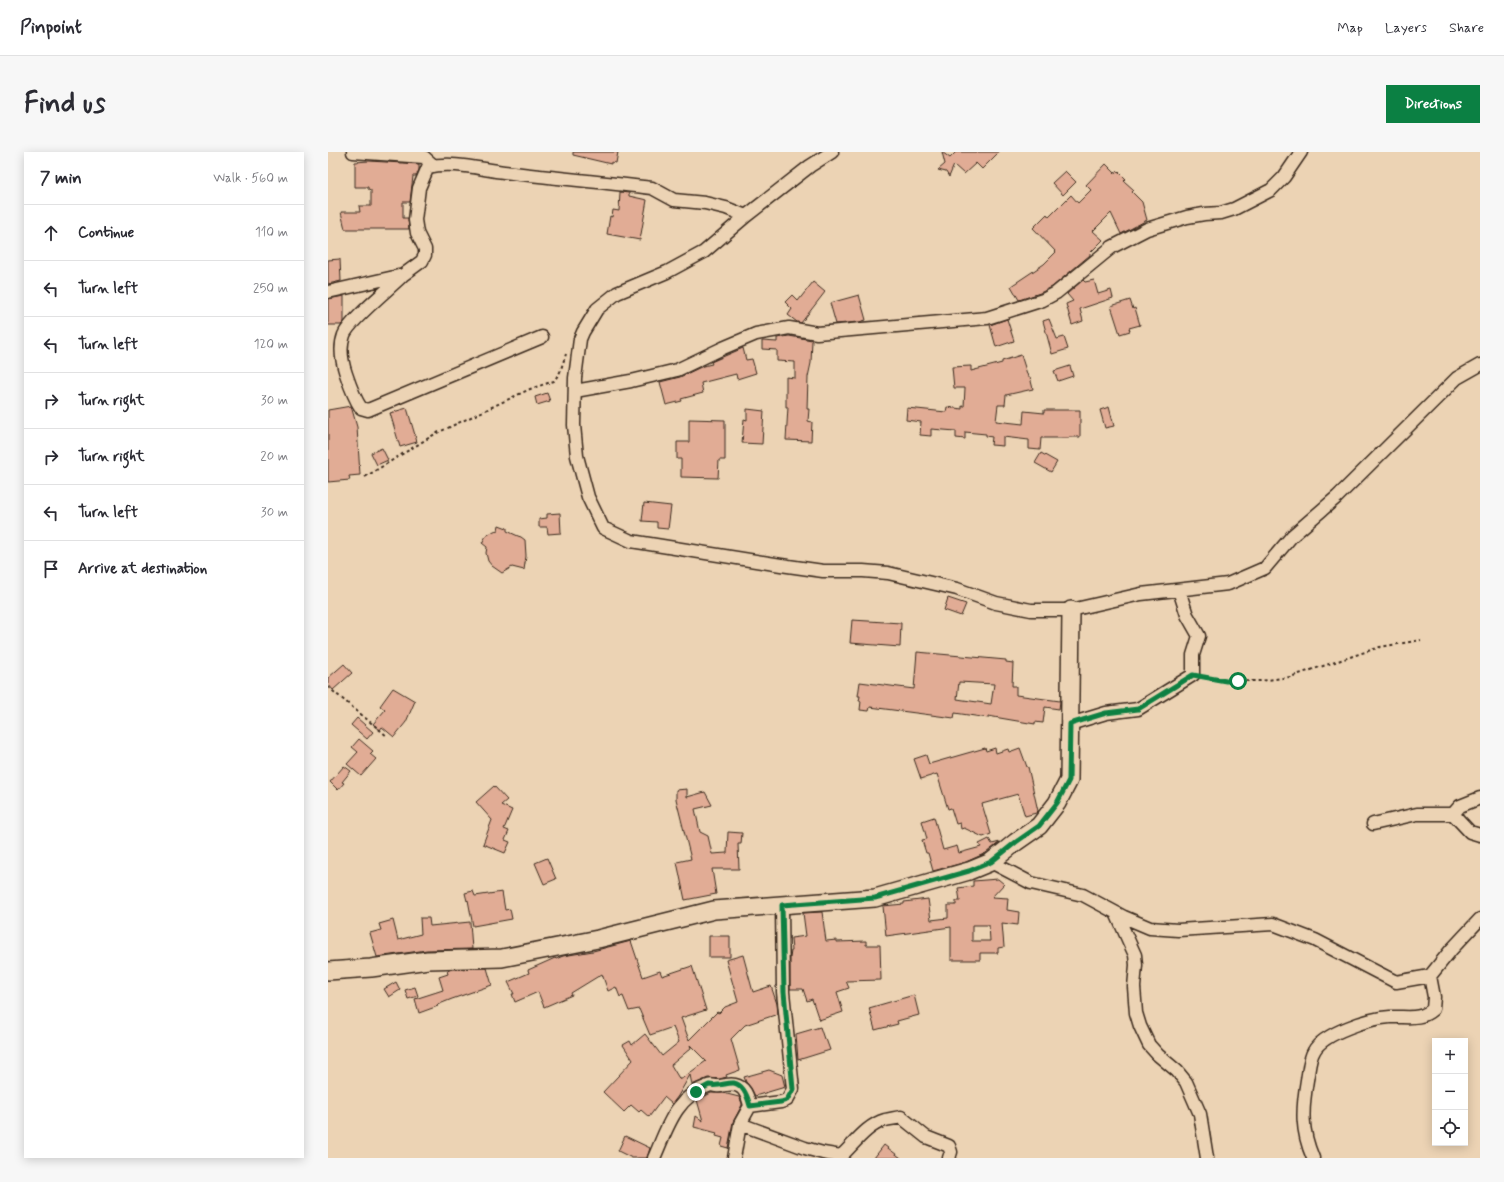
<!DOCTYPE html>
<html lang="en">
<head>
<meta charset="utf-8">
<style>
  :root { --surface:#fff; --page:#f7f7f7; --text:#2b2b33; --muted:#7c7c81; --line:#e1e1e2; --accent:#0b8043 }
  body { margin:0; font-family:Mynerve,sans-serif; background:var(--page); color:var(--text) }
  .controls { position:absolute; right:12px; bottom:12px; display:grid; overflow:hidden; border-radius:0px; box-shadow:0 2px 10px #0003 }
  .controls button { width:36px; height:36px; display:grid; place-items:center; padding:0; border:0; border-bottom:1px solid var(--line); background:var(--surface); color:var(--text); font:20px sans-serif }
  .stop { position:absolute; width:12px; height:12px; margin:-9px; border:3px solid #0b8043; border-radius:50%; background:#fff }
  .stop.end { background:#0b8043; border-color:#fff; box-shadow:0 1px 4px #0008 }
  .list { margin:0; padding:0; list-style:none }
  h2 { display:flex; justify-content:space-between; align-items:center; height:52px; margin:0; padding:0 16px; font-size:17px }
  h2 small { font-size:13px; font-weight:400; color:var(--muted) }
  .list li { display:grid; grid-template-columns:26px 1fr auto; gap:12px; align-items:center; box-sizing:border-box; height:56px; padding:0 16px; border-top:1px solid var(--line) }
  .list b { display:block; font-size:15px; white-space:nowrap }
  .list em { font-size:13px; font-style:normal; color:var(--muted) }
  .icon { flex:none; width:22px; height:22px; fill:none; stroke:currentColor; stroke-width:2; stroke-linecap:round; stroke-linejoin:round }
  .map { position:relative; flex:none; width:1152px; height:1006px; overflow:hidden; border-radius:0px }
  header { display:flex; align-items:center; gap:24px; box-sizing:border-box; height:56px; padding:0 20px; background:var(--surface); border-bottom:1px solid var(--line) }
  header strong { font-size:19px }
  nav { display:flex; gap:22px; margin-inline-start:auto; font-size:14px }
  .intro { display:flex; align-items:center; justify-content:space-between; box-sizing:border-box; height:96px; padding:0 24px }
  h1 { margin:0; font-size:28px }
  .button { padding:10px 18px; border-radius:0px; background:var(--accent); color:#fff; font-size:14px; font-weight:700 }
  main { display:flex; gap:24px; padding:0 24px }
  aside { flex:1; background:var(--surface); border-radius:0px; box-shadow:0 2px 10px #0003 }
  .map>svg:first-child { display:block }
  .building { fill:#e1ac95; stroke:#3b2a1e; fill-rule:evenodd }
  .lines { fill:none; stroke-linecap:round; stroke-linejoin:round }
  .street-casing { stroke:#3b2a1e; stroke-width:15 }
  .secondary-casing { stroke:#3b2a1e; stroke-width:20 }
  .path { stroke:#3b2a1e; stroke-width:2; stroke-dasharray:3 3; stroke-linecap:butt }
  .street { stroke:#ecd3b4; stroke-width:12 }
  .secondary { stroke:#ecd3b4; stroke-width:17 }
  .route { stroke:#0b8043; stroke-width:5 }
</style>
</head>
<body>
<header>
<strong>Pinpoint</strong>
<nav><a>Map</a><a>Layers</a><a>Share</a></nav>
</header>
<div class="intro"><h1>Find us</h1><a class="button">Directions</a></div>
<main>
<aside>
<h2>7 min<small>Walk · 560 m</small></h2>
<ul class="list">
<li><svg class="icon" aria-label="ahead" viewBox="0 0 24 24"><path d="M12 20V5M6 11l6-6 6 6"/></svg><div><b>Continue</b></div><em>110 m</em></li>
<li><svg class="icon" aria-label="left" viewBox="0 0 24 24"><path d="M17 20v-9H6M10 6l-5 5 5 5"/></svg><div><b>Turn left</b></div><em>250 m</em></li>
<li><svg class="icon" aria-label="left" viewBox="0 0 24 24"><path d="M17 20v-9H6M10 6l-5 5 5 5"/></svg><div><b>Turn left</b></div><em>120 m</em></li>
<li><svg class="icon" aria-label="right" viewBox="0 0 24 24"><path d="M7 20v-9h11M14 6l5 5-5 5"/></svg><div><b>Turn right</b></div><em>30 m</em></li>
<li><svg class="icon" aria-label="right" viewBox="0 0 24 24"><path d="M7 20v-9h11M14 6l5 5-5 5"/></svg><div><b>Turn right</b></div><em>20 m</em></li>
<li><svg class="icon" aria-label="left" viewBox="0 0 24 24"><path d="M17 20v-9H6M10 6l-5 5 5 5"/></svg><div><b>Turn left</b></div><em>30 m</em></li>
<li><svg class="icon" aria-label="arrive" viewBox="0 0 24 24"><path d="M6 21V4h12l-3 4 3 4H6"/></svg><div><b>Arrive at destination</b></div></li>
</ul>
</aside>
<div class="map">
<svg width="1152" height="1006" viewBox="0 0 1152 1006">
  <rect width="100%" height="100%" fill="#ecd3b4"/>
  <filter id="ink" filterUnits="userSpaceOnUse"><feTurbulence type="fractalNoise" baseFrequency=".025" numOctaves="2"/><feDisplacementMap in="SourceGraphic" scale="8" xChannelSelector="R" yChannelSelector="G"/><feConvolveMatrix kernelMatrix="1 2 1 2 8 2 1 2 1" color-interpolation-filters="sRGB"/></filter>
  <g filter="url(#ink)">
    <path class="building" d="M245 0H290L288 11 283 10V12L245 3Z
      M614 0 622 6 628 0H671L654 17 648 11 636 22 626 13 621 25 618 20 610 18 617 12Z
      M41 9 91 12V18L88 24H85L82 50H75V66H80L81 77H17L13 60H32L31 54H43V38L40 37V35H27V10Z
      M778 12 787 21 790 19 798 27 796 29 806 38 804 40 814 50 819 68 793 82 783 61 765 79 775 88 762 101V103L724 135 712 141 691 148 683 134 716 112 728 100 705 76 719 62 721 65 743 43 750 51 763 38 758 33Z
      M737 19 748 30 735 43 724 31Z
      M292 40 301 41V44L319 48 312 88 279 82 282 64 284 65 285 58 291 59Z
      M12 107 13 129 0 132V108Z
      M755 128 757 130 766 128 770 142 783 138 785 146 752 157 755 169 744 173 738 152 745 149 739 142Z
      M485 130 497 140 473 171 469 170 460 163 464 157 457 150 464 143 470 149Z
      M531 143 538 168 531 170 508 172 502 151Z
      M16 144V170L13 173H0V147Z
      M802 148 805 157 807 156 812 173 801 176 802 179 792 182 783 154Z
      M679 167 686 189 668 195 662 173Z
      M721 167 729 187 736 185 740 197 724 202 715 169Z
      M461 184 484 188 483 211 480 225 479 257H481L480 269 484 270 483 289 458 288 460 255H458V225L467 226V210L449 209V198L434 197V189L449 190V186Z
      M415 196 418 208 424 207 428 221 409 227 408 222 373 231 375 241 353 247 354 249 338 253 332 230 352 225 375 214 384 212 383 210Z
      M693 203 700 225H702L705 237 678 243 677 253H670L668 269 695 272 696 259 716 261V258H752V285H741V286H713L712 298 701 297V288L675 285V294L663 293 664 285 658 284V282L637 280V287L628 286V279L603 277V284L592 283 593 270 578 268 579 256 618 260 619 255 634 257V254L636 255 637 236H626L624 215 643 214V219L674 211V209Z
      M742 214 745 224 730 229 726 219Z
      M219 241 222 249 209 253 207 245Z
      M23 254 29 275 32 323 21 324 22 328 0 330V258Z
      M781 255 786 274 777 276 772 258Z
      M79 256 89 290 72 295 62 261Z
      M419 257 436 259 434 292 414 291 416 267 419 268Z
      M361 267 397 268V308H391L390 326 353 325V307H349V290H361Z
      M54 296 60 308 49 313 43 301Z
      M713 301 729 310 723 320 707 311Z
      M316 351 343 354 340 377 329 376V370L314 369Z
      M232 361 233 381 220 382 219 375H211V367L219 366V362Z
      M171 373 179 376V379L190 384 193 385 197 388 198 404 196 418 184 415 174 421 164 414 160 409 158 401 159 395 154 391 158 384 166 379 170 378Z
      M620 446 638 452 633 464 616 458Z
      M524 468 573 471 572 495 522 491Z
      M589 500 678 508V510L685 511 684 534H688V543L732 549 731 557 717 555 715 571 707 570V572L660 564V566L627 561 626 566 542 555 541 559 532 558 533 549H531L532 544H530L532 530 586 537ZM631 530 666 532 663 552 629 547Z
      M16 512 24 521 5 538 0 532V526Z
      M65 536 87 549 78 570 66 585 54 575 52 578 45 572 57 558 52 554Z
      M29 566 45 580 39 587 23 573Z
      M31 587 45 599 42 602 48 607 33 624 19 612 30 600 24 595Z
      M657 596 658 599 667 596 668 601 680 597 681 600 692 596 699 615H700L710 659 708 661 697 664 690 642 654 652 663 682 655 685 636 676 633 677 632 671 628 672 623 656 620 657 609 622 593 627 586 607 598 603 601 612Z
      M16 614 23 619 14 630 16 631 10 638 2 630Z
      M166 634 179 648 173 653 184 658 176 677 181 679 177 688 182 690 177 701 155 692 164 668 148 650Z
      M359 637V645L377 640 384 653 367 657 372 680 380 684 384 702 399 701 400 680 414 681 413 692H410L411 717H384L388 742 357 748 349 710 363 707 348 647V638Z
      M606 665 615 698 629 694 631 701 653 695 651 692 661 687 664 692 672 690 658 701 638 710 605 719 600 701H598L594 688 599 687 594 669Z
      M219 706 228 727 216 732 207 711Z
      M670 727 676 732 664 745 680 746 679 758 691 760 690 773 674 771 676 795 670 796V801H652V808H623V775L558 784 555 754 576 752V750L600 747 603 768 620 766V753H628V749H632L630 736 645 734V729ZM644 773H661L662 789H644Z
      M145 739 147 744 174 740 177 758 182 757 184 767 145 774 140 748 139 749 137 741Z
      M494 760 498 789 509 788V790L538 789V793H552L553 828 518 829 521 836 509 840 515 860 491 868 484 847 479 849 475 837H462V806L463 799H464L463 786 478 784 475 761Z
      M92 766H101L102 774 142 770 144 797 99 798 49 805 42 781 53 778 51 772 65 768 70 788 93 782Z
      M381 784H402V805H381Z
      M303 789 315 825 332 819 334 824 364 814 378 858 353 866 361 888 389 860 391 861 397 855 410 850 398 808 415 803 425 840 443 834 449 852 450 862 417 873 403 887 412 918 398 923 399 925 391 927 380 926 364 933 362 923 350 944 344 952 336 945 321 965 313 958 311 960 303 953 296 960 275 940 305 908 295 893 302 889 304 893 317 882 334 904 351 890 345 875 322 883 311 857 301 859 295 844 292 845 288 835 280 839 274 822 243 841 244 843 216 855 210 840 187 850 184 842H186L180 830 201 821 200 818 227 806 228 807 235 804 265 799ZM362 893 378 909 352 928 343 913 363 896Z
      M159 816 164 833 124 847 109 853 110 854 91 861 87 847 115 838 111 825 120 822 119 819 124 817Z
      M68 830 72 838 61 845 56 837Z
      M87 835 90 844 80 847 77 838Z
      M586 843 591 863 569 869 570 872 547 878 541 856Z
      M492 875 496 887H498L502 898 470 908 468 882Z
      M441 918 454 923 457 935 427 944 423 936 418 930 416 925Z
      M383 941H395L411 945 414 951V953L405 970 400 996 393 994 395 986 388 984 389 981 366 975 368 964 375 969 369 948Z
      M297 984 322 996 319 1006H304L290 999Z
      M556 993 573 1006H546Z"/>
    <g class="lines">
      <defs>
        <path id="street" d="M25 0 96 5 106 14
          M504 0 482 14 418 64 376 100 339 120 289 141 269 157 255 180 252 187 247 226 246 273 249 304 260 345 275 376 303 389 453 413 495 419H535L560 421 629 437 668 451 703 458H743L813 442 900 432 937 416 964 384 1009 345 1129 226 1152 213
          M74 124C61 137 21 169 16 183 11 196 14 210 18 222 22 234 26 246 33 256L40 258 214 185
          M0 140 75 123 94 109 97 103V97L89 81 87 68 91 36 100 15C125 9 151 17 176 20 225 26 275 30 324 36L346 48 377 51 398 56 418 64
          M247 239 303 229 349 218 395 196 428 182 461 176 489 181 659 166 715 148 728 141 784 95 819 77 859 65 876 62 893 61 906 57 943 38 956 25 973 0
          M742 572 778 561 810 557 865 523V503L871 484 859 463 851 438
          M1125 662 1142 680 1152 683
          M1045 672 1089 662H1125L1132 654 1152 646
          M663 710 703 731 755 743 796 765 822 776 850 778 945 772 987 788 1068 830 1102 824 1123 798 1152 767
          M788 761 807 803 808 813 806 835 808 861 812 874 821 893 830 903 849 919 858 930 872 962 879 1006
          M412 972 477 996 495 1001 513 1004C526 992 539 973 557 968 562 967 568 966 573 965L598 985 621 994 623 1000 621 1006
          M326 1006C339 977 347 945 380 934 383 932 386 934 389 934 392 935 395 933 398 933 414 930 419 940 422 954
          M406 1006 412 972 422 954 453 950 459 948 465 937 455 840 454 753
          M985 1006C973 978 974 958 979 928 981 919 981 907 986 899 995 881 1043 866 1062 865 1078 864 1092 869 1105 857L1106 845 1102 824"/>
        <path id="secondary" d="M0 819 43 816 100 808 174 806 270 787 386 758 547 746 641 719 663 710 688 690 711 674 729 651 741 628 743 458"/>
      </defs>
      <use href="#street" class="street-casing"/>
      <use href="#secondary" class="secondary-casing"/>
      <path class="path" d="M37 325 107 282 202 237 226 229 232 220 238 202
        M876 525 898 529H932L962 525 1052 495 1093 488
        M0 535 59 584"/>
      <use href="#street" class="street"/>
      <use href="#secondary" class="secondary"/>
    </g>
  </g>
  <g class="lines" filter="url(#ink)">
    <path class="route" d="M368 940 381 933C392 935 399 930 406 931 416 933 420 946 422 954L453 950 459 948 465 937 456 840 454 753 547 746 641 719 663 710 688 690 711 674 729 651 741 628 742 572 778 561 810 557 865 523 898 529H910"/>
  </g>
</svg>
<div class="controls">
<button>+</button>
<button>−</button>
<button><svg class="icon" aria-label="locate" viewBox="0 0 24 24"><circle cx="12" cy="12" r="6"/><path d="M12 2v4M12 18v4M2 12h4M18 12h4"/></svg></button>
</div>
<div class="stop" style="left:910px;top:529px"></div>
<div class="stop end" style="left:368px;top:940px"></div>
</div>
</main>
</body>
</html>
